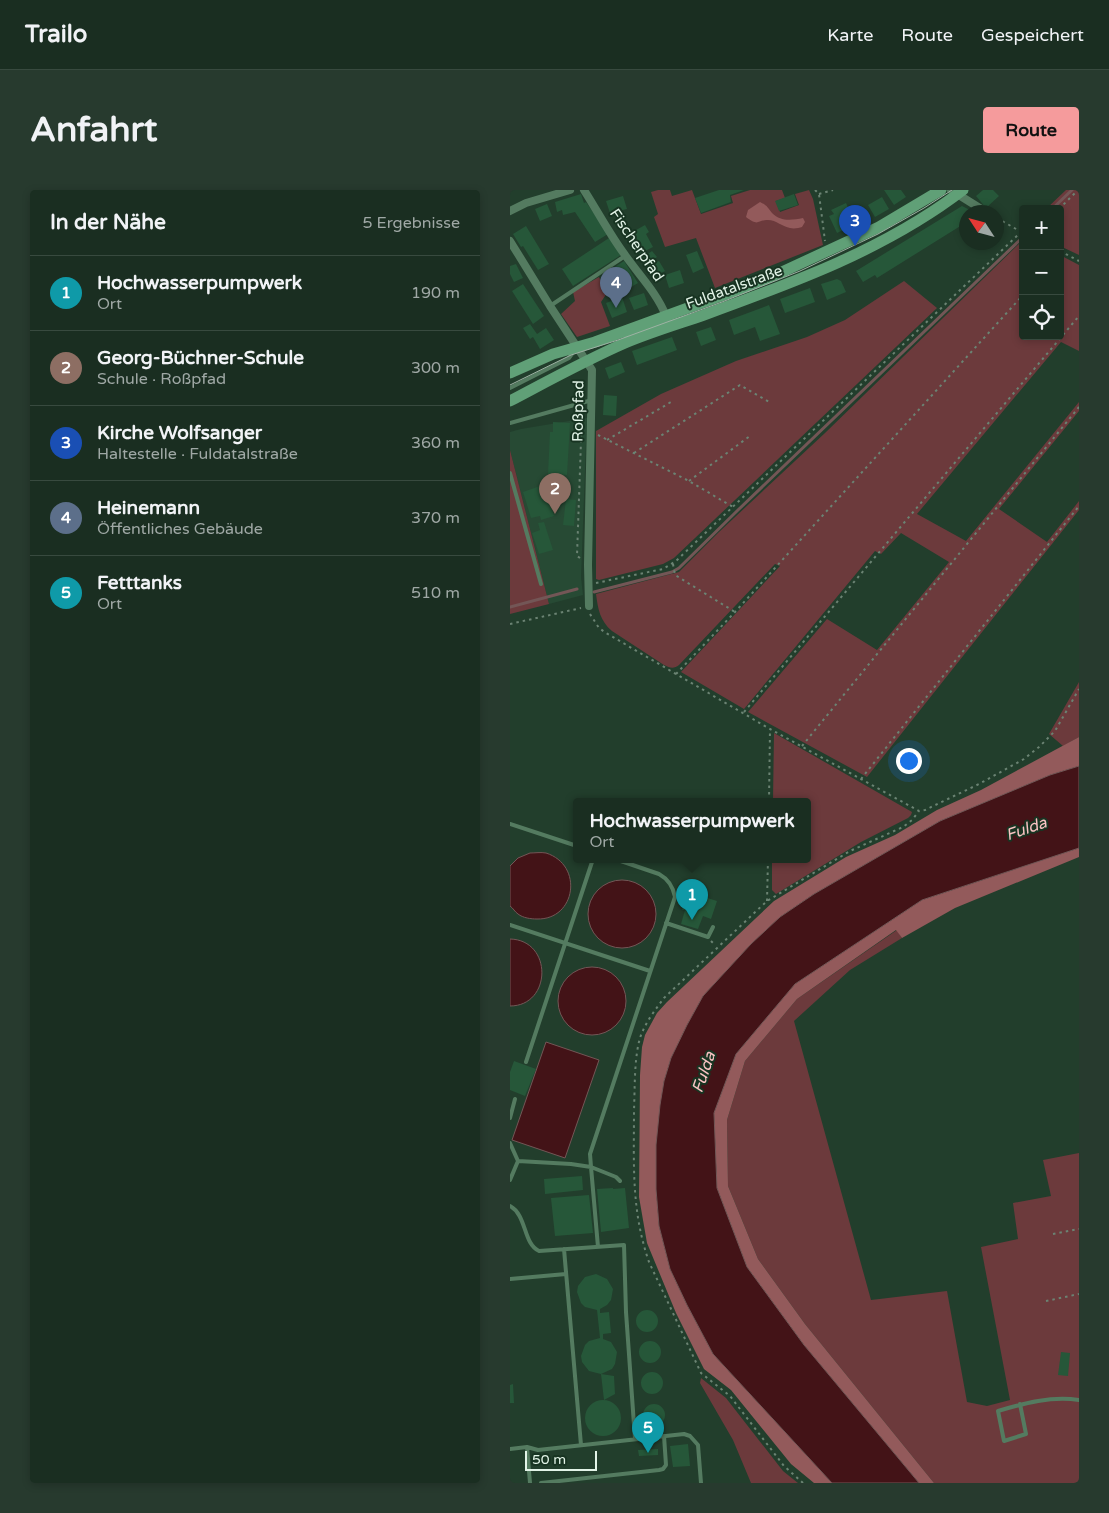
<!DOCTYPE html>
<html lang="de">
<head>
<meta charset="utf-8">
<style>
  :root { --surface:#1a2e21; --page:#273a2e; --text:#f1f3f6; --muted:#9fa8a5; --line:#384a3f; --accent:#f59b9c }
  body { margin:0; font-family:"Varela Round",sans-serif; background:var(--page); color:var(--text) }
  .controls { position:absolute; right:15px; top:15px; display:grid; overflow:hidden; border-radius:5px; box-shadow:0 2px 8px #0003 }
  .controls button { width:45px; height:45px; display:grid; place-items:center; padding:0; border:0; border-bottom:1px solid var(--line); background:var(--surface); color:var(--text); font:25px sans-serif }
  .compass { position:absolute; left:449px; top:15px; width:45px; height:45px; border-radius:50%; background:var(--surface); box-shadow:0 2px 8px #0003; rotate:306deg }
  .scale { position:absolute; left:15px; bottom:12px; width:72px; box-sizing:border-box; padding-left:5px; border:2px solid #e3f4e8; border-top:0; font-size:14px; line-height:18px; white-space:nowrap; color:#e3f4e8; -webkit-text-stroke:4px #183422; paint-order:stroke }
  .you { position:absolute; left:398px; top:570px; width:18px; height:18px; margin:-12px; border:4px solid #fff; border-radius:50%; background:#1a73e8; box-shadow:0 0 0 8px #1a73e833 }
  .badge { display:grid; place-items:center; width:32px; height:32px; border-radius:50%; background:var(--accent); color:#fff; font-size:16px; font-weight:700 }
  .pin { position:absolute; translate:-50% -41px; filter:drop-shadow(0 1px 2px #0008) }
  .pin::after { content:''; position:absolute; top:26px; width:18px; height:15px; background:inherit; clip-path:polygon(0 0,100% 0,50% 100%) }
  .popup { position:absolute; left:63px; top:608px; width:238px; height:65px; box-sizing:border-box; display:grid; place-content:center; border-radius:5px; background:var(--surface); filter:drop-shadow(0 1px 4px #0005); font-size:16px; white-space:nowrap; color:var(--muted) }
  .popup b { font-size:19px; color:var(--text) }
  .popup::after { content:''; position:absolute; left:50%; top:100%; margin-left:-10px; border:10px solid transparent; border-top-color:var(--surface) }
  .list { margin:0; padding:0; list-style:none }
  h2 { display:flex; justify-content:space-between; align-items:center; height:65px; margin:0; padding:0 20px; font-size:21px }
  h2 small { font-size:16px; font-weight:400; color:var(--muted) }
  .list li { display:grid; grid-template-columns:32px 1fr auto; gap:15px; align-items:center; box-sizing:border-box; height:75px; padding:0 20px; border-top:1px solid var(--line) }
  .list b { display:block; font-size:19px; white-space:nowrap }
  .list p { margin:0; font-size:16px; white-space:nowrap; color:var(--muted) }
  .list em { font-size:16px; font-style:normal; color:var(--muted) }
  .icon { flex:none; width:28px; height:28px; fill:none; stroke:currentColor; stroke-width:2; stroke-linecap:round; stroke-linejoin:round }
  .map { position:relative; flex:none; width:569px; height:1293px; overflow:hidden; border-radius:5px }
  header { display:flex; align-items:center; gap:30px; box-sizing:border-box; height:70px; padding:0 25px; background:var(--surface); border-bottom:1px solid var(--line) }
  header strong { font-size:24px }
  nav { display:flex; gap:28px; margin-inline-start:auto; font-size:18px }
  .intro { display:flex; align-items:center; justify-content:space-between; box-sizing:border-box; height:120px; padding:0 30px }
  h1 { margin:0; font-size:35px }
  .button { padding:12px 22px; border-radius:5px; background:var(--accent); color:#111; font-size:18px; font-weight:700 }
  main { display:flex; gap:30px; padding:0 30px }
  aside { flex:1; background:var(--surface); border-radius:5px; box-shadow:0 2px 8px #0003 }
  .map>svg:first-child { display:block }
  .built { fill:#274a34 }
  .green { fill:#6c3a3c }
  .forest { fill:#935a5b }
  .water { fill:#431317; stroke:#735656 }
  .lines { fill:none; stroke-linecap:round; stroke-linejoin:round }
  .stream { stroke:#735656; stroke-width:3 }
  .building { fill:#265739 }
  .path { stroke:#6b8373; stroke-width:2; stroke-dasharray:2.5 4; stroke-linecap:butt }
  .lane { stroke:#547b60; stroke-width:4 }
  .street { stroke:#547b60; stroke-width:8 }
  .secondary { stroke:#60a077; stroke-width:11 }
  .tram { stroke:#9eb2a4; stroke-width:1 }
  .labels { text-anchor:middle; stroke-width:4; stroke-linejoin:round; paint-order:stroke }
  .street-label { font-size:15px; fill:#e3f4e8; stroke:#183422 }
  .water-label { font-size:16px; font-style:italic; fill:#fac3c3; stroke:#183422 }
</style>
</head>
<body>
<header>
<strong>Trailo</strong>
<nav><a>Karte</a><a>Route</a><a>Gespeichert</a></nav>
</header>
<div class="intro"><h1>Anfahrt</h1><a class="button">Route</a></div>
<main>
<aside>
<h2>In der Nähe<small>5 Ergebnisse</small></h2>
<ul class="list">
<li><span class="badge" style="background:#0f9aa8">1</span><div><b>Hochwasserpumpwerk</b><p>Ort</p></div><em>190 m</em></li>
<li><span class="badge" style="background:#8d6e63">2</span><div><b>Georg-Büchner-Schule</b><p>Schule · Roßpfad</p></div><em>300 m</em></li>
<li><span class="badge" style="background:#1a4fb4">3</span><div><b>Kirche Wolfsanger</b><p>Haltestelle · Fuldatalstraße</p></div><em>360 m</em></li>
<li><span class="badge" style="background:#5c6f8a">4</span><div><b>Heinemann</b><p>Öffentliches Gebäude</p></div><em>370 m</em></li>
<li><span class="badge" style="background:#0f9aa8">5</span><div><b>Fetttanks</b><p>Ort</p></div><em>510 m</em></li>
</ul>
</aside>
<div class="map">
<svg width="569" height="1293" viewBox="0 0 569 1293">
  <rect width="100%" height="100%" fill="#223e2c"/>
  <path class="built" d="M77 228 71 387 73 405 39 414 0 260V242L11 239Z"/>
  <path class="green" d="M148 0H160L162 6 182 0 191 24 223 13 221 6 240 0H272L275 8 266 11 270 22 289 15 285 4 299 0 303 9 313 55 205 98 186 48 155 57 144 27 148 24 141 2Z
    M556 0H569V65L550 56V19H536Z
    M513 50V146H550V65L569 75V161L551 152 407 324 456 351 569 212V221L489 319 537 352 569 311V320L357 587 238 522 317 429 367 460 439 372 391 343 371 364 365 361 234 519 171 482 270 376 265 374 169 475C164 479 160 478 154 475L102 441C90 431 88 419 86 404L169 382 209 342 315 243Z
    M89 87 97 103 91 112 100 136 67 147 51 124 65 111 63 102Z
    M394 91 427 118 164 368 153 374 89 390 86 389V241L151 204 226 171 297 147 335 130Z
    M0 260 39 414 0 424Z
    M569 492V547L553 556 539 544Z
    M264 543 402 622 401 625 398 628 351 652 266 704 262 700V669H297V611H263Z
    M387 740 392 748 340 780 284 831 361 1110 437 1101 457 1212 477 1216 500 1210 471 1057 508 1049 503 1013 541 1006 533 970 569 963V1293H424L295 1134 248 1069 218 996 217 930 235 871 287 809Z
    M191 1188 216 1208 273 1281 288 1293H241L223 1250 190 1193Z"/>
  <path class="forest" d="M250 12C258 16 257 17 262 23 271 32 282 30 293 28L295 32 292 37C289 38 284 39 280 38 273 37 266 30 258 30 247 30 249 37 236 27L238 20Z
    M569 547V576L540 585 430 631 304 704 270 727 241 754 193 806 177 835 161 868 154 891 146 955V999L149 1036 160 1079 177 1115 203 1164 322 1293H304L281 1274 221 1200 194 1179 166 1123 137 1053 129 1007 130 885 132 857 135 845 147 823 157 812 264 711 336 667 385 645 427 620 471 600Z
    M569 658V667L445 718 392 748 386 740 287 809 235 871 217 930 218 996 248 1069 295 1134 424 1293H409L294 1155 237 1077 207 998 204 923 226 864 285 794 412 710Z"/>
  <path class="water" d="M569 576V658L412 710 285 794 226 864 204 923 207 998 237 1077 294 1155 409 1293H322L203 1164 177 1115 160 1079 149 1036 146 999V955L150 915 154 891 161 868 177 835 193 806 241 754 270 727 304 704 430 631 540 585Z
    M20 663C25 663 31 662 36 663 74 675 66 730 27 729 21 729 13 728 8 724 5 722 3 718 0 716V676L8 668Z
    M78 724a34 34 0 1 1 68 0a34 34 0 1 1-68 0Z
    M0 749C43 750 42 816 0 816Z
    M48 811a34 34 0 1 1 68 0a34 34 0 1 1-68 0Z
    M36 852 89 870 55 968 2 950Z"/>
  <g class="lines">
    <path class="stream" d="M542 19 562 0
      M84 402 162 382 169 378 228 320 512 48
      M0 417 67 399"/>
  </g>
  <path class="building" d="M209 0H234L220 5 221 12 191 23 185 8Z
    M374 0H391L396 7 384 15Z
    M473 0H483L489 6 476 18 466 6Z
    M71 4 74 13 76 12 98 44 85 52 65 22 53 25 52 20 47 22 45 12Z
    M284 4 288 15 269 21 265 11Z
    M113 6 117 19 100 23 96 11Z
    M372 7 379 19 365 27 358 15Z
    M336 13 343 29 331 35 333 40 327 43 319 26 324 24 321 20Z
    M37 14 42 26 30 31 25 19Z
    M452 16 464 22H457V38L452 35 367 88 365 85 353 92 346 81Z
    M135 35 139 42 136 44 143 57 129 64 119 44Z
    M16 36 39 74 28 80 13 56 11 57 3 44Z
    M99 48 111 65 63 96 52 79Z
    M142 61 147 67 135 75 131 69Z
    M187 61 194 78 183 83 176 65Z
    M114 71 128 93 116 100 103 78Z
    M149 71 155 81 147 85 141 74Z
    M6 74 13 88 4 92 0 84V76Z
    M170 80 174 93 159 98 155 85Z
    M327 89 331 91 336 102 317 110 311 94Z
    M13 94 34 126 23 134 2 101Z
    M300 98 305 112 275 123 270 109Z
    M134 103 138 115 124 120 119 108Z
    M112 107 117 122 102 128 96 113Z
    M259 115 270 144 250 151 245 137 224 145 219 130Z
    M20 134 27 144 36 138 44 150 30 159 23 147 20 149 13 138Z
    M201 137 206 150 191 156 186 142Z
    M162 147 167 160 127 175 122 161Z
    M111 172 115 182 99 189 95 178Z
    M94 205 107 206 106 226 93 225Z
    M43 232 60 233 57 285 38 284 40 242H43Z
    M30 296 33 305 37 303 44 326 31 330 30 326 21 328 13 302Z
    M56 309 66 310 64 336 53 335Z
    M34 332 43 360 29 364 22 343 30 340 28 333Z
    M178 702 207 711 201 729 193 726 188 739 171 734 175 720H172Z
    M4 871 26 879 15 906 0 900V882Z
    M72 986 73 1000 35 1004 34 989Z
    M103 998V999L115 998 119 1038 91 1042 87 999Z
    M79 1005 83 1043 45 1046 41 1008Z
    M86 1084 97 1089 103 1099 101 1110 97 1115 90 1119V1123L99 1122 101 1143 93 1144V1149L101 1152 107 1162 105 1174 102 1179 91 1184 79 1181 72 1172 71 1166 75 1155 79 1151 90 1148 87 1120 75 1117 71 1113 67 1102 68 1096 75 1087Z
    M126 1131a11 11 0 1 1 22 0a11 11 0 1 1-22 0Z
    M129 1162a11 11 0 1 1 22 0a11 11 0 1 1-22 0Z
    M551 1162 560 1163 558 1186 548 1185Z
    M131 1193a11 11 0 1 1 22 0a11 11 0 1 1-22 0Z
    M91 1184 104 1186 105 1204 94 1210Z
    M3 1194 4 1213H0V1195Z
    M75 1228a18 18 0 1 1 36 0a18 18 0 1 1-36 0Z
    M133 1225a11 11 0 1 1 22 0a11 11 0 1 1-22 0Z
    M178 1254 180 1276 163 1277 160 1256Z
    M148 1259V1265L129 1266 128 1260Z"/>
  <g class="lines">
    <path class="path" d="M305 0 309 4 315 51
      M309 4 323 0
      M549 19 568 0
      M487 28 513 43
      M550 61 569 71
      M88 245 179 291 223 317
      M97 250 161 212
      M124 263 230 195 261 213
      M179 291 240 246
      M70 368 67 366 72 222
      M163 374 165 385 225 422
      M86 393 153 379 166 371 511 42
      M80 424 89 438 96 443 260 539 409 621 415 620 469 594 514 569 529 557 545 541 569 499
      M0 434 71 418
      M166 484 225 422 513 105
      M234 522 569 126
      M292 556 569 217
      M351 589 569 316
      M259 611 260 539
      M257 711 258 669
      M201 751 205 755
      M543 1044 569 1039
      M536 1111 569 1104
      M293 1293 274 1276 220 1206 191 1183 139 1072C121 1020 124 974 124 920 125 897 124 869 130 848 135 833 145 820 154 808L257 711 340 661 393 637 402 630 409 621"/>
    <path class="lane" d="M40 116 115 66
      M0 198 59 168 64 161
      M0 233 82 210
      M0 283 31 394
      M0 634 67 656
      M156 733 198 747 203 737
      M0 735 140 781
      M16 872 83 669
      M0 928 5 909
      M0 953 8 971
      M0 990 8 971 61 974 81 977 80 964 165 707C163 696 158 689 149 684L105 669
      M0 1016C17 1025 13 1054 29 1061L114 1055 116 1122 125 1249
      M88 1057 81 977 106 987 110 991
      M54 1059 71 1255
      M0 1089 56 1084
      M510 1214 516 1244 494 1251 488 1221C515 1213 541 1206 569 1210
      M17 1257 20 1293
      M0 1259 17 1257 28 1260 174 1244 180 1246 188 1255 191 1293
      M31 1293 149 1280 153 1279 156 1275 154 1246"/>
    <path class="street" d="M74 0C88 22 100 45 115 65 129 85 147 103 156 126
      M441 0 476 22
      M0 21 16 13 60 0
      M0 51 40 116 82 180 78 375 79 416"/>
    <path class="secondary" d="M0 183 43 164 85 152 238 96 272 82 369 37 431 0
      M0 211C38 191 76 170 115 153 141 142 168 134 194 125 285 92 376 59 453 0"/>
    <path class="tram" d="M0 195 61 165 108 150 212 112 290 81 368 44 414 18 442 0"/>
  </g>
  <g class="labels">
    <g class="street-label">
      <text transform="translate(127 55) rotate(56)" y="5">Fischerpfad</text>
      <text transform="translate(224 97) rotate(-20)" y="5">Fuldatalstraße</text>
      <text transform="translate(68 221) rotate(-89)" y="5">Roßpfad</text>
    </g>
    <g class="water-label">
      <text transform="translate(516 638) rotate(-19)" y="6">Fulda</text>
      <text transform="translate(193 882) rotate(-71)" y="6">Fulda</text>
    </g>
  </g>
</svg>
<div class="controls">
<button>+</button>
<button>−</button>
<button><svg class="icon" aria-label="locate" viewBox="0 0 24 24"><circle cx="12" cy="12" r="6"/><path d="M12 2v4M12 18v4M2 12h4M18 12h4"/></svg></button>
</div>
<svg class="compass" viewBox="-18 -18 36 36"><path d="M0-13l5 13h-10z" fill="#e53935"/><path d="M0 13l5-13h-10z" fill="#9fa8a5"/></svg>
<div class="scale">50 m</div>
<div class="you"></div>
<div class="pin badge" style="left:182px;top:730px;background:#0f9aa8">1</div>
<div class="popup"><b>Hochwasserpumpwerk</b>Ort</div>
<div class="pin badge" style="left:45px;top:324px;background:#8d6e63">2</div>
<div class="pin badge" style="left:345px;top:56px;background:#1a4fb4">3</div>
<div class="pin badge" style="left:106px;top:118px;background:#5c6f8a">4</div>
<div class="pin badge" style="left:138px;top:1263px;background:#0f9aa8">5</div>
</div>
</main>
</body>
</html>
